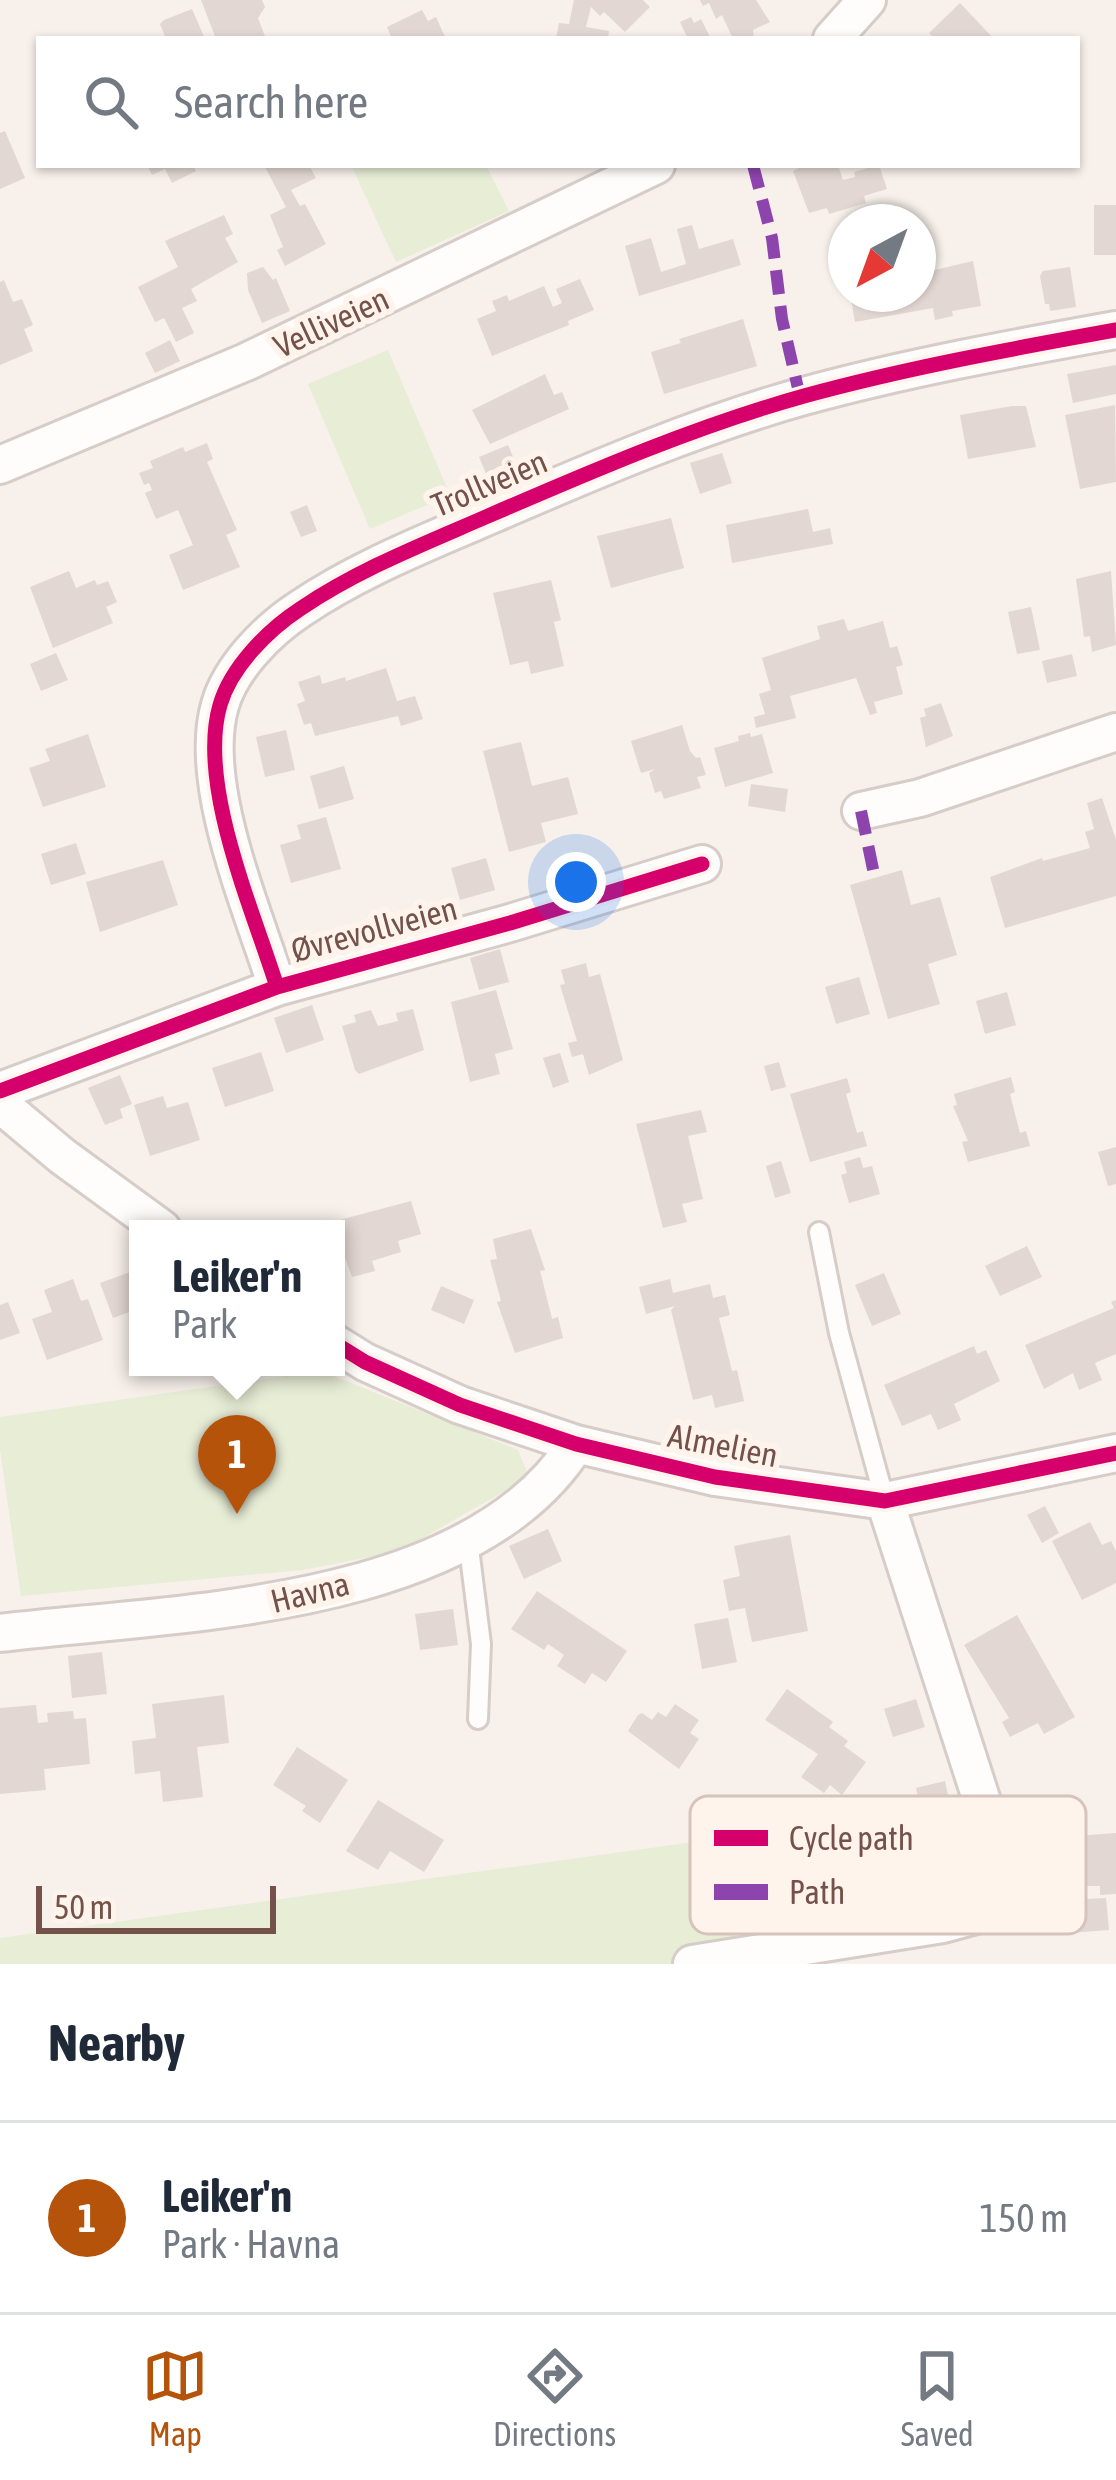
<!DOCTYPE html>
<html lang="en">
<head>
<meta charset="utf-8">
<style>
  :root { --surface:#fff; --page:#f2f2f3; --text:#1f2937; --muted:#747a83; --line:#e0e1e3; --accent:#b45309 }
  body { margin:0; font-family:"Asap Condensed",sans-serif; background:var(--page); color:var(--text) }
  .compass { position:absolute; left:828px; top:204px; width:108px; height:108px; border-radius:50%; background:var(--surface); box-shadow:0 3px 9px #0004; rotate:221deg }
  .scale { position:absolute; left:36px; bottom:30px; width:240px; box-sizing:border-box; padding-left:12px; border:6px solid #75514b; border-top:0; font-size:33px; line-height:42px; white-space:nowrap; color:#75514b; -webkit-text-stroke:9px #fff4ec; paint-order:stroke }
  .you { position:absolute; left:576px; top:882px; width:42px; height:42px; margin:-30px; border:9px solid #fff; border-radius:50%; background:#1a73e8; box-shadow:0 0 0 18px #1a73e833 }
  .badge { display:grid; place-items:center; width:78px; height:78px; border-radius:50%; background:var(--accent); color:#fff; font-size:39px; font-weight:700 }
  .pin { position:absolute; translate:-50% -99px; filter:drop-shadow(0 3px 6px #0008) }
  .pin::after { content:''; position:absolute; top:63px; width:42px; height:36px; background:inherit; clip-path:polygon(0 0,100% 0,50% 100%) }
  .popup { position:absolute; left:129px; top:1220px; width:216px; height:156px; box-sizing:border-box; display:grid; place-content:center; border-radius:0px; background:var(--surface); filter:drop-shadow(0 3px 9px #0005); font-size:39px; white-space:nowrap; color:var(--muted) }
  .popup b { font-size:45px; color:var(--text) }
  .popup::after { content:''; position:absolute; left:50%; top:100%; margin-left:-24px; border:24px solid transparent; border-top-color:var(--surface) }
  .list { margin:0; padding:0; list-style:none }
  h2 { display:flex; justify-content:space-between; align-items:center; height:156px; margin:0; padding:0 48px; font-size:51px }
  h2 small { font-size:39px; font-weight:400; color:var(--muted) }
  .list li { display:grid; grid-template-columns:78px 1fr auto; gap:36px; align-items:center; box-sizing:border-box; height:192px; padding:0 48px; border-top:3px solid var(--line) }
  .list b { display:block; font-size:45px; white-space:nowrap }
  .list p { margin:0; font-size:39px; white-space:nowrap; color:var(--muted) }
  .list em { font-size:39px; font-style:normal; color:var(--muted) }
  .icon { flex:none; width:66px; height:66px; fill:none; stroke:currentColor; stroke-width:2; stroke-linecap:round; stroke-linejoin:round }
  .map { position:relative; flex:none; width:1116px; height:1964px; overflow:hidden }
  .search { position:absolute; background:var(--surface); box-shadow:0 3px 9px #0004; left:36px; right:36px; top:36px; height:132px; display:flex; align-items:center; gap:30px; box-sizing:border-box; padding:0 42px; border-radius:0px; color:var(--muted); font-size:45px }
  .sheet { height:348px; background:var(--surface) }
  nav { display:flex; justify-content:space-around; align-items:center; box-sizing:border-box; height:168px; border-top:3px solid var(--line); background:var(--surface); font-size:33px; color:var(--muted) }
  nav a { display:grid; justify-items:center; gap:6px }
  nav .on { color:var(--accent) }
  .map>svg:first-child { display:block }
  .green { fill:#e8edd6 }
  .building { fill:#e3d7d3 }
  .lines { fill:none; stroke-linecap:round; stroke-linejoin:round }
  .service-casing { stroke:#d6ccc8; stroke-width:24 }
  .minor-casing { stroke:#d6ccc8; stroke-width:42 }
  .service { stroke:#fefdfc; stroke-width:18 }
  .minor { stroke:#fefdfc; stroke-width:36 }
  .quiet { stroke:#8e44ad; stroke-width:12; stroke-dasharray:24 12; stroke-linecap:butt }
  .cycleway-casing { stroke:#fff4ec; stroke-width:22 }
  .cycleway { stroke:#d6006c; stroke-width:15 }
  .labels { text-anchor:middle; stroke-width:12; stroke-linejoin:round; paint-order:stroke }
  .street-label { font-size:33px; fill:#75514b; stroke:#fff4ec }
  .key { fill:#fff4ec; stroke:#d6c3bc; stroke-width:3 }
  .key-label { font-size:33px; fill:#75514b }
</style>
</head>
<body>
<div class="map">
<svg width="1116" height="1964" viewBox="0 0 1116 1964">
  <rect width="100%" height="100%" fill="#f7f0eb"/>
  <path class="green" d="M351 165H486L509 211 396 262Z
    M388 350 450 495 370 529 308 384Z
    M321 1371 518 1450 529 1477 400 1551 303 1570 21 1596 0 1450V1417Z
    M953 1806 988 1871 970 1910 678 1964H0V1938Z"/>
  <path class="building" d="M201 0H262L265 7 258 18 266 39H216Z
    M574 0H643L650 7 625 32 604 12 600 16 591 7 586 27 609 31 608 39H556L559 23 569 24Z
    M700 0H756L770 22 753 30 754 39H733L722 15 716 19 709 3 703 6Z
    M960 3 994 39H935L929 33Z
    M192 9 205 39H166L160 24 164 20Z
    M422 10 428 21 436 17 446 39H392L387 27Z
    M691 17 694 23 701 19 711 39H688L680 22Z
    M5 131 25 178 0 189V133Z
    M147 165H193L196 171 172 183 165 169 152 175Z
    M264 165H309L316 178 291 190 300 206 305 204 326 244 285 266 277 250 283 247 270 215 286 207Z
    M805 165H838L843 180 855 177 854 172 879 165 887 189 864 196 866 203 829 214 827 208 809 213 793 171Z
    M1094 205H1116V255H1094Z
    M224 215 233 234 225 238 238 262 191 289 197 301 182 308 194 333 176 342 164 318 155 322 138 287 178 267 165 241Z
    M692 225 699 249 733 239 741 265 639 296 625 246 651 238 661 272 686 264 677 229Z
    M973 261 981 306 952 311 953 316 935 320 933 308 855 322 850 294H918V274Z
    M263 267 273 280 276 278 290 311 262 323 248 290 247 273Z
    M1070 267 1076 307 1050 311 1049 304H1045L1040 276 1043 271Z
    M580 279 594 310 568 321 569 325 492 356 477 319 496 311 492 301 507 295 509 301 544 286 553 307 562 303 556 289Z
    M4 280 13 302 22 299 33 325 24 329 33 351 0 365V282Z
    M743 319 757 366 664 394 651 352 681 343 679 339Z
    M170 340 180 361 155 373 145 353Z
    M1116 365V394L1073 403 1067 374Z
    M545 374 554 395 562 392 569 409 490 444 472 410Z
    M1115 405 1116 482 1080 489 1065 415Z
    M1012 406H1026L1036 447 968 459 960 415Z
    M207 443 213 459 207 462 237 530 226 535 240 567 183 590 169 555 193 545 178 510 156 519 145 493 152 490 149 483 144 485 139 473 153 468 150 461 183 447 185 452Z
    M508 445 519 471 490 483 479 457Z
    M722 453 732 483 700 494 690 463Z
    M307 505 317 531 301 537 290 512Z
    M808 509 813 532 830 528 833 544 732 563 726 525Z
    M671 518 684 568 611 588 597 536Z
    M69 571 76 588 95 580 97 585 108 581 117 602 106 607 113 623 53 648 30 587Z
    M1111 571 1116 645 1092 652 1090 636 1084 637 1076 579Z
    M551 580 561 620 554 622 564 666 531 674 528 661 510 665 493 593Z
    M1031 607 1040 650 1017 654 1008 612Z
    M844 619 848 631 883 621 890 648 897 646 903 665 896 667 903 694 874 702 877 713 870 715 856 678 790 696 796 718 756 728 754 717 765 714 759 694 771 690 762 658 820 639 817 626Z
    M56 653 68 680 41 691 30 664Z
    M1072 654 1077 676 1047 683 1042 661Z
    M386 668 397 701 415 696 423 719 401 726 398 716 315 736 311 723 304 725 297 704 305 701 298 682 320 675 322 684 345 677 346 681Z
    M941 703 953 736 926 747 920 718 926 716 924 709Z
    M682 725 690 751 696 758 700 757 706 775 697 777 701 788 664 799 661 791 655 793 649 773 655 769 641 773 631 741Z
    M286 730 295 770 265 777 256 737Z
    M750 733 751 737 762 734 773 773 725 787 714 748 739 741 738 736Z
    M88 734 106 787 43 807 29 768 50 761 45 749Z
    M521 742 532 786 568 777 578 814 541 823 546 842 509 852 483 751Z
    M344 766 354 799 319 809 310 776Z
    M751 784 788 789 785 812 748 806Z
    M1102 798 1116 840V896L1005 928 990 877 1042 858 1043 861 1090 848 1085 832 1094 829 1087 803Z
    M326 817 341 869 291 883 280 845 301 839 297 825Z
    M76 843 86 874 51 885 41 854Z
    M486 858 495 890 460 900 451 868Z
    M163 860 178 905 100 932 86 882Z
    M902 870 911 905 940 897 957 955 928 964 940 1004 888 1019 850 885Z
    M500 949 509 982 479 990 470 958Z
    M586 963 589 977 600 974 623 1060 589 1075 583 1054 572 1057 568 1043 577 1041 560 985 565 984 561 970Z
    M859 977 870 1014 836 1024 825 987Z
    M496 990 513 1049 495 1054 500 1074 470 1082 451 1002Z
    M1007 992 1016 1025 985 1034 976 1001Z
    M312 1005 324 1040 286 1053 274 1018Z
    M413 1009 424 1050 359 1074 355 1070 342 1026 356 1022 354 1015 371 1010 378 1026 398 1021 396 1013Z
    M261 1052 274 1091 225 1107 212 1068Z
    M560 1053 569 1082 553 1088 543 1058Z
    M779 1062 786 1087 771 1091 764 1066Z
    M120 1075 132 1104 120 1109 123 1118 105 1125 88 1088Z
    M1011 1077 1015 1092 1010 1094 1015 1114 1020 1133 1026 1131 1030 1146 968 1162 962 1142 968 1141 953 1106 957 1105 954 1094Z
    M847 1078 851 1092 846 1094 857 1133 863 1131 867 1146 810 1162 790 1094Z
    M163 1096 167 1108 188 1102 200 1140 150 1156 134 1105Z
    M701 1110 707 1132 688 1136 703 1199 682 1204 687 1222 663 1228 636 1124Z
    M1116 1147V1184L1108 1186 1098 1152Z
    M860 1157 863 1168 872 1166 880 1194 849 1203 841 1175 847 1173 844 1162Z
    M781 1161 791 1193 775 1198 766 1166Z
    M411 1201 421 1234 398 1241 401 1252 372 1261 375 1271 352 1277 332 1222Z
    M531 1229 545 1270 540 1271 552 1319 558 1317 563 1338 515 1353 497 1302 501 1301 490 1260 497 1259 493 1239Z
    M1027 1246 1042 1277 1000 1296 985 1266Z
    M136 1270 138 1309 113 1318 100 1283Z
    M884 1273 901 1314 872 1326 855 1285Z
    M73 1279 81 1301 88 1299 103 1340 47 1360 32 1319 52 1312 44 1290Z
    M670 1279 673 1293 710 1284 713 1298 725 1295 730 1315 719 1318 732 1371 737 1370 744 1401 715 1408 712 1395 693 1400 671 1310 675 1306 646 1314 639 1287Z
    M441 1286 474 1300 464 1324 431 1310Z
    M1116 1300V1354L1095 1363 1102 1380 1079 1390 1073 1373 1044 1389 1025 1345 1114 1308 1111 1302Z
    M8 1302 20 1333 0 1340V1305Z
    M974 1346 977 1354 986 1350 1000 1381 954 1404 961 1420 938 1430 931 1414 902 1426 884 1385Z
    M1045 1506 1059 1533 1042 1543 1027 1515Z
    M1090 1522 1102 1545 1111 1541 1116 1551V1583L1082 1600 1052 1541Z
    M548 1529 562 1561 524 1579 509 1546Z
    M790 1535 808 1631 752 1642 745 1608 729 1611 723 1580 740 1576 734 1546Z
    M537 1591 627 1651 606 1682 592 1673 585 1684 557 1666 564 1655 548 1644 544 1650 511 1629Z
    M453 1609 458 1645 420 1650 415 1614Z
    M1017 1615 1075 1717 1044 1734 1038 1723 1010 1737 1002 1722 1009 1718 964 1645Z
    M728 1618 737 1662 702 1669 694 1624Z
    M102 1652 107 1694 72 1698 68 1656Z
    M787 1689 833 1722 829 1727 848 1741 844 1746 866 1762 842 1795 830 1785 824 1793 801 1777 818 1754 765 1720Z
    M224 1695 229 1743 197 1747 203 1797 163 1802 160 1771 135 1774 132 1741 156 1738 152 1704Z
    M916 1699 925 1727 893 1737 884 1709Z
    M675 1704 699 1720 690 1733 699 1739 679 1769 628 1731 638 1715 642 1713 652 1720 658 1712 666 1717Z
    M36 1705 38 1723 48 1722 47 1713 73 1711 74 1719 86 1718 90 1764 44 1769 46 1790 0 1794V1708Z
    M297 1747 348 1780 320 1823 302 1811 306 1806 273 1785Z
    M945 1781 948 1795 919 1802 916 1788Z
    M378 1800 444 1840 424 1872 390 1851 378 1870 346 1851Z
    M1063 1813 1066 1843 1029 1846 1026 1816Z
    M1116 1833V1894L1100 1895V1886H1067V1876L1056 1877 1055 1868 1078 1867 1075 1836Z
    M1106 1898 1109 1930 1069 1933 1067 1900Z"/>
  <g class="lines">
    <defs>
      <path id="service" d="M819 1232 839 1333 885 1501
        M468 1540 481 1644 478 1719"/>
      <path id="minor" d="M832 39 867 0
        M0 465 246 362 656 165
        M861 811 920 798 1116 732
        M277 987C253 910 197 784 220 705 231 667 268 630 300 609 359 569 424 544 488 516 590 472 696 426 804 396 906 368 1011 349 1116 330
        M0 1091 277 987 510 923 702 864
        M0 1104 62 1156 162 1229
        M336 1344 365 1362 460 1405 576 1444 715 1477 885 1501 1116 1453
        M0 1633C175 1612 471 1611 576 1444
        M692 1964 943 1924 976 1915 996 1900 1002 1876 988 1820 885 1501"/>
    </defs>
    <use href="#service" class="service-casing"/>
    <use href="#minor" class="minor-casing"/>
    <use href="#service" class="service"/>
    <use href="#minor" class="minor"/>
    <path class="quiet" d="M753 165 772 238 782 319 800 397
      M861 811 874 874"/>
    <defs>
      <path id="cycleway" d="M277 987C253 910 197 784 220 705 231 667 268 630 300 609 359 569 424 544 488 516 590 472 696 426 804 396 906 368 1011 349 1116 330
        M0 1091 277 987 510 923 702 864
        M336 1344 365 1362 460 1405 576 1444 715 1477 885 1501 1116 1453"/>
    </defs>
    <use href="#cycleway" class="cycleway-casing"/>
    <use href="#cycleway" class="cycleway"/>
  </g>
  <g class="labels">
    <g class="street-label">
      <text transform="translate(331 322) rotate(-25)" y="12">Velliveien</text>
      <text transform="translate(489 483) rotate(-23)" y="12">Trollveien</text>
      <text transform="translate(374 929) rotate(-15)" y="12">Øvrevollveien</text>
      <text transform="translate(723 1445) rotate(11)" y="12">Almelien</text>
      <text transform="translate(310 1592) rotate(-14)" y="12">Havna</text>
    </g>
  </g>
  <rect x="690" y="1796" width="396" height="138" rx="18" class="key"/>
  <rect x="714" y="1830" width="54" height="16" fill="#d6006c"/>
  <rect x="714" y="1884" width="54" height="16" fill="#8e44ad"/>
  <g class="key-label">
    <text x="789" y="1850">Cycle path</text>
    <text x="789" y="1904">Path</text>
  </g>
</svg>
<svg class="compass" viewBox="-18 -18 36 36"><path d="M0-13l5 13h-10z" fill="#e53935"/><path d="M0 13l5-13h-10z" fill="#747a83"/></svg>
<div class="scale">50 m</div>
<div class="you"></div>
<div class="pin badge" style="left:237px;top:1514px">1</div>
<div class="popup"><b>Leiker'n</b>Park</div>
<div class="search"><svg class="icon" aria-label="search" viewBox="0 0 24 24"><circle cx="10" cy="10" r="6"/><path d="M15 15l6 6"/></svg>Search here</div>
</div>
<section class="sheet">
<h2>Nearby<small></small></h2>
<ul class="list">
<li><span class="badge">1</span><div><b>Leiker'n</b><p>Park · Havna</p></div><em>150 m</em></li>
</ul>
</section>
<nav>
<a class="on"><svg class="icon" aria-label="map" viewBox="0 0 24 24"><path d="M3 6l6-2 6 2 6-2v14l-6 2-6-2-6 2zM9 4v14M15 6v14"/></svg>Map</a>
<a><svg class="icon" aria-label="directions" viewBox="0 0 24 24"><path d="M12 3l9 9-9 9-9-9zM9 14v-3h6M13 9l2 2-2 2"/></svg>Directions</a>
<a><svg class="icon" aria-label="saved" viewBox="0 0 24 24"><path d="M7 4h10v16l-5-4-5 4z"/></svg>Saved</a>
</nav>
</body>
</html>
